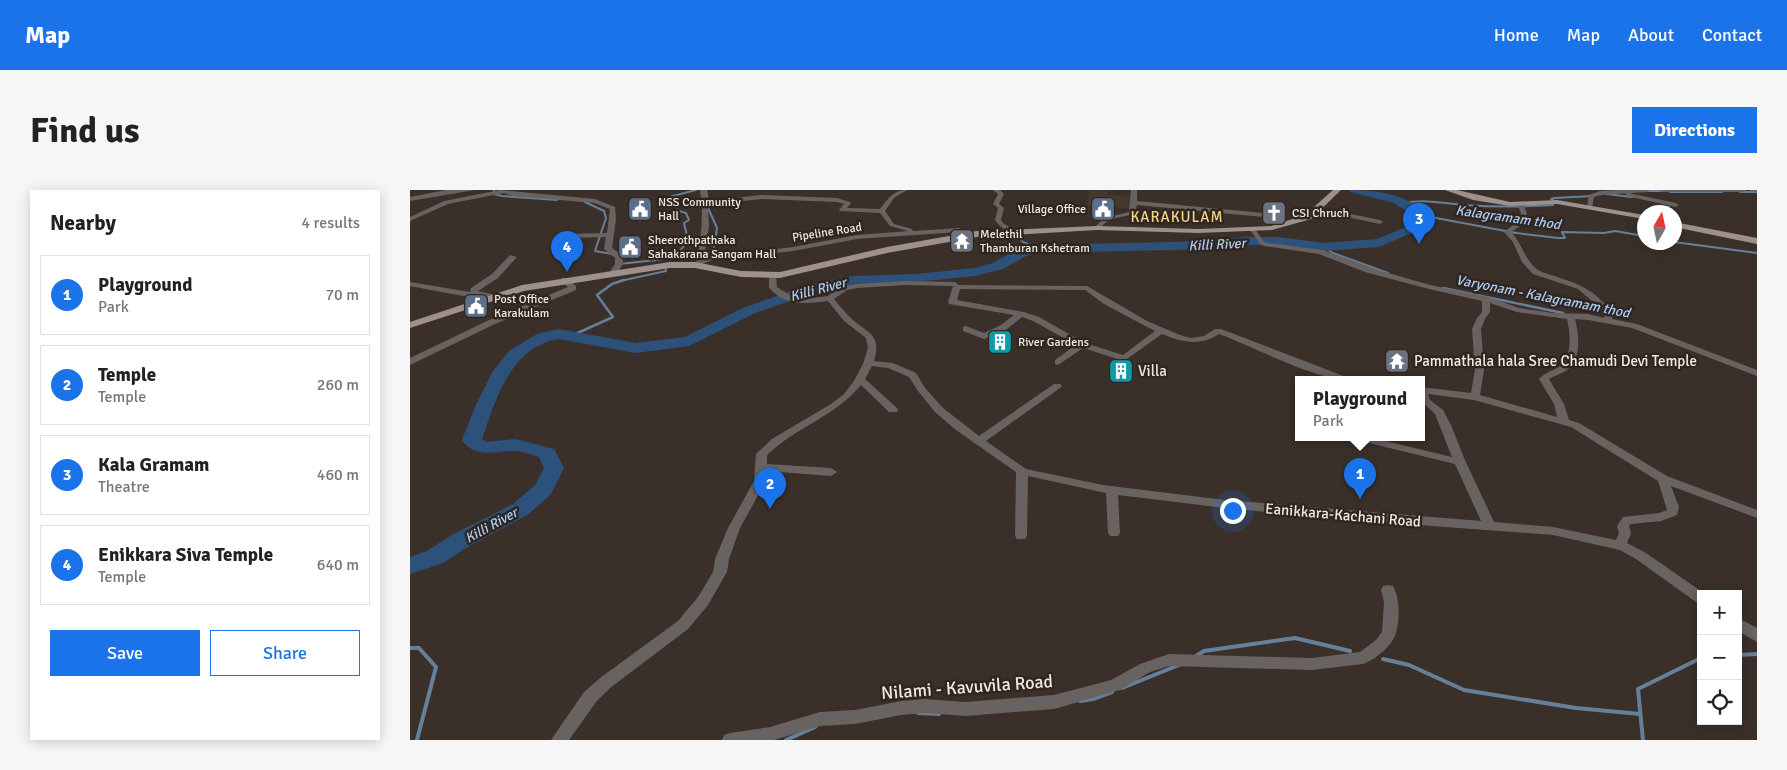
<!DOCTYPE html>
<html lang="en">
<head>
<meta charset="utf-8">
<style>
  :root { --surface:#fff; --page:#f6f6f6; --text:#222; --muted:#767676; --line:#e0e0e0; --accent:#1a73e8 }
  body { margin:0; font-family:Signika,sans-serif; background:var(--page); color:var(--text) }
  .controls { position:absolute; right:15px; bottom:15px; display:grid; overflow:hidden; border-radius:0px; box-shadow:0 2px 12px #0003 }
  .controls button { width:45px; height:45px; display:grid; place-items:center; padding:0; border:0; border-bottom:1px solid var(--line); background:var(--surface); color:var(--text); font:25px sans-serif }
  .compass { position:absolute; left:1227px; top:15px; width:45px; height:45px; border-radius:50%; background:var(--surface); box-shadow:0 2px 12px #0003; rotate:9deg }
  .you { position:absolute; left:822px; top:320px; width:18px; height:18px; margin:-12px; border:4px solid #fff; border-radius:50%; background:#1a73e8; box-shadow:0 0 0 8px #1a73e833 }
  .badge { display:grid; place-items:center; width:32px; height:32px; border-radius:50%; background:var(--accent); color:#fff; font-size:16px; font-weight:700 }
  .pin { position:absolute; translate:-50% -41px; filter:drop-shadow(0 1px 2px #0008) }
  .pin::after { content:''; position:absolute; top:26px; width:18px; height:15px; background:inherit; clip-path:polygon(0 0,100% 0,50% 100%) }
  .popup { position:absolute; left:885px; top:186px; width:130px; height:65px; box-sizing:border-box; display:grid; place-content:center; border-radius:0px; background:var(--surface); filter:drop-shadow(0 1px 4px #0005); font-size:16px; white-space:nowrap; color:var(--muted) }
  .popup b { font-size:19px; color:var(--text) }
  .popup::after { content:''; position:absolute; left:50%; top:100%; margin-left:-10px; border:10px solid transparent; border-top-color:var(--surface) }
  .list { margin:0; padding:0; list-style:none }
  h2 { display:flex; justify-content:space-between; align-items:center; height:65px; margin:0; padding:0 20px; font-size:21px }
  h2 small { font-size:16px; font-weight:400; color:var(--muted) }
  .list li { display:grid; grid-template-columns:32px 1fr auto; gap:15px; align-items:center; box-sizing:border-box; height:80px; margin:0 10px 10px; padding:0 10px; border:1px solid var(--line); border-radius:0px }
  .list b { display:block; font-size:19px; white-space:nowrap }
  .list p { margin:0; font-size:16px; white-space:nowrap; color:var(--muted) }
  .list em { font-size:16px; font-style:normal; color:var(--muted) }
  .actions { display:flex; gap:10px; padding:15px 20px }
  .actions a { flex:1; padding:11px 0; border:1px solid var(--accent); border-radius:0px; text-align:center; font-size:18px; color:var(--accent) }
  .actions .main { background:var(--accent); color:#fff }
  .icon { flex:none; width:28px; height:28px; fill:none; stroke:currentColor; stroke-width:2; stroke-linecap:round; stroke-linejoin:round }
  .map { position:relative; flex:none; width:1347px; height:550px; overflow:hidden; border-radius:0px }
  header { display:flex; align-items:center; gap:30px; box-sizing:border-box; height:70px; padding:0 25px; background:var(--accent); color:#fff }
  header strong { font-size:24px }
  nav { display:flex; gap:28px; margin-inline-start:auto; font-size:18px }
  .intro { display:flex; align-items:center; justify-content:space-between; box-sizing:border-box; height:120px; padding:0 30px }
  h1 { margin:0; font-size:35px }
  .button { padding:12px 22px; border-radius:0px; background:var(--accent); color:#fff; font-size:18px; font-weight:700 }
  main { display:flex; gap:30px; padding:0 30px }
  aside { flex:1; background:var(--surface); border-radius:0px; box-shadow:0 2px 12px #0003 }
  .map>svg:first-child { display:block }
  .built { fill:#47382e }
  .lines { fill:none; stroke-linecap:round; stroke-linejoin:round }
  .stream-far2 { stroke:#667f9a; stroke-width:2 }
  .stream-far1 { stroke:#667f9a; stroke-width:2.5 }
  .stream { stroke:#667f9a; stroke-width:4 }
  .river { fill:#2c517b; fill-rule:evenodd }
  .minor { fill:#686260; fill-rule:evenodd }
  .major { fill:#9d908d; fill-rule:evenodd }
  .labels { text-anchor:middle; stroke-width:5; stroke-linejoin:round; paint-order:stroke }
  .far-poi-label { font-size:12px; fill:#efe9e4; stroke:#30261f; text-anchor:start }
  .far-street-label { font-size:12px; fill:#efe9e4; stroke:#30261f }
  .far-water-label { font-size:14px; font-style:italic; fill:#aacbf3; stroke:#30261f }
  .far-quarter-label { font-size:15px; letter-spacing:1px; fill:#efd488; stroke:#30261f }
  .poi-label { font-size:15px; fill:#efe9e4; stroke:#30261f; text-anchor:start }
  .street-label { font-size:15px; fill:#efe9e4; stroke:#30261f }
  .near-street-label { font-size:18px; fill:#efe9e4; stroke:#30261f }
</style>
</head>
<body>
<header>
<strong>Map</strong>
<nav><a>Home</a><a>Map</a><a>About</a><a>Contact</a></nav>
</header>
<div class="intro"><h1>Find us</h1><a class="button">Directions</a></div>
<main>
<aside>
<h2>Nearby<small>4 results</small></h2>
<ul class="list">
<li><span class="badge">1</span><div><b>Playground</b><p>Park</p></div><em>70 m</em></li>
<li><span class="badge">2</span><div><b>Temple</b><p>Temple</p></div><em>260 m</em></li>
<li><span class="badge">3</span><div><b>Kala Gramam</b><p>Theatre</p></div><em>460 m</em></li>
<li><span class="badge">4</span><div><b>Enikkara Siva Temple</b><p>Temple</p></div><em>640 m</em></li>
</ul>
<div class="actions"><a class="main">Save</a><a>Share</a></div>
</aside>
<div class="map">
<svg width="1347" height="550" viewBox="0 0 1347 550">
  <rect width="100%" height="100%" fill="#3a3029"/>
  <path class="built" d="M680 0 698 1V5L722 6 721 18 677 16Z"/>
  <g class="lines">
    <path class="stream-far2" d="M84 0V4L92 6 147 10
      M1236 1H1254
      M1260 2H1312
      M1330 2H1347
      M1196 4 1222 7
      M175 12 194 21 196 28 185 61 202 64
      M993 13C1014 9 1033 13 1054 15 1084 17 1114 17 1143 15L1144 11 1141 9 1144 8 1183 6
      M1010 25 1106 43 1148 48H1155L1152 42 1194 43 1205 41 1234 46
      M603 42 613 52 631 59
      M1264 52 1347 63
      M914 57 923 63 978 83
      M265 68 295 67 303 64 307 38 299 20 296 0
      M209 74 265 68 278 50 274 33 279 30 276 23 269 21 259 7 286 0
      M210 91 256 81 255 76"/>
    <path class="stream-far1" d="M1033 98 1153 123
      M161 146 203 127 187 105 202 94 214 90"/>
    <path class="stream" d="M0 458H9L26 477 7 550
      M1328 465 1347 464
      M786 466 794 461 885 448 940 461
      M973 469 999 475 1054 500 1166 518 1230 524
      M712 498 769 475
      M670 511 683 509 702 502
      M508 523 529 524
      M376 550 405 537
      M1233 550 1228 499 1291 468"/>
    <path class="river" d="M939 0C964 0 998 3 1016 25L1006 41 969 57 914 61 870 55H835L805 59 627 63 616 66 593 79 565 86 506 92 443 94 405 102 343 124 279 156 226 163 148 149C100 158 86 209 72 249L77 252 106 249 144 259 154 278 141 304 119 324 56 358 33 373 0 384V367L17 361 40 346 103 314 125 295 134 278 129 267C121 265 113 261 105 261 85 260 66 270 52 250L65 217 83 181 99 161 127 144 148 139 226 153 275 147 333 118 397 95 443 86 506 84 565 78 583 73 606 60 627 55 805 51 835 47H870L914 53 967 49 998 36 1004 26 984 13 940 2Z"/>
    <path class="minor" d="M36 0H65L0 11V7Z
      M90 0 185 9 205 17 206 29 202 58 212 65 213 74 206 85 199 83 205 74V68L194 59 196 47 154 48 151 46 154 44 197 43 200 19 184 13 102 6 94 3 38 14 0 31V27L34 11Z
      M290 0H296L298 11 351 5 427 8 440 12 441 13 437 18 470 19C478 9 483 0 497 0L484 8 475 21 484 34 502 39 503 41 549 38 552 40 549 42 447 49 383 61 302 70 285 77 281 75 287 71C291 47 294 24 290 0ZM351 9 427 12 434 14 429 20 430 21 470 23 480 36 498 41 447 45 383 57 294 68 299 36 298 15Z
      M583 0H590L594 4 589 14 594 18 591 30 594 34 606 40V42C598 43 590 37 585 30L588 18 583 14 588 4Z
      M721 0H727V11L853 23 856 25 853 27 727 15 724 24 698 30 689 39H685V37L694 28 719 22Z
      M1209 0H1240L1237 2 1191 5 1184 7 1182 18 1177 17 1179 5 1190 1Z
      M1249 0H1337L1334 2H1252Z
      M1340 0H1347V2L1341 1Z
      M1218 3 1266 13 1269 15 1266 17 1216 6V4Z
      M1109 13 1114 16 1117 24 1110 36 1101 42C1112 53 1115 71 1128 80 1134 84 1144 85 1150 88 1175 96 1188 103 1203 125L1202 129 1227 134 1347 180V186L1222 138 1178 130 1165 129C1169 144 1172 169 1157 180 1152 184 1145 185 1139 189L1154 214 1159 230 1169 233 1257 286 1347 320V328L1261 296 1269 317 1267 325 1251 331 1221 334 1219 336 1221 343 1217 353 1236 363 1295 404H1291V413L1286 412 1226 369 1210 360 1143 345 942 330 815 318 708 305 710 343 708 346H700L698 343 696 303 618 286 617 346 615 349H607L605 346 606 282 546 240 525 222 508 201 499 187 478 178 462 176 455 189 487 218 488 220 487 222H479L451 195C426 226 386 237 357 265V274L421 278 427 282 421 286 356 281V291L330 338 319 369 317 382 298 415 278 439 200 498 186 512 159 550H141L174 502 190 488 268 431 288 407 303 382 305 369 318 338 344 291 346 264 362 249 421 214 434 204 444 191 453 174 458 158 456 148 434 131 418 111C395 114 376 116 359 98V83L366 85 367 97 381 106 396 109 418 106 432 96 447 94 496 91 545 92 549 95 677 96 737 131 770 145 781 148 794 146 805 139H811L944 190C908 192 845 157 809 144 789 157 772 152 752 144L714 171 673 158 648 175 645 174V170L666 155 623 131 612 127 597 139 574 149 553 141V137L556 136 574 143 591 135 604 125 539 114 538 112 543 96 496 95 447 98 437 100 424 109C430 116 436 124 443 130 459 144 472 145 464 171L483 173 506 183 515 198 533 218 569 246 644 194H650L652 196 650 198 576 251 616 279 693 295 815 310 1071 331 1045 274 947 250 946 248H963L1042 267 1025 224 1011 211V197L1061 203 1065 180 1062 139 1067 128 1072 122V111L1019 99 955 82 909 64 854 56 850 54 840 40 845 39 854 52 858 53 913 60 961 78 1020 95 1079 107 1109 118 1143 123 1178 124 1194 128 1195 125 1190 118 1168 99 1123 84 1112 72 1103 52 1094 42 1105 34 1111 24 1109 18 1106 15ZM550 99 675 100 694 114 745 141 713 165 675 153 629 127 614 122 547 110ZM1080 113 1107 122 1157 129C1160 142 1163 167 1150 176 1143 181 1135 182 1129 189L1144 214 1147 227 1070 205 1074 180 1071 139 1075 129 1080 122ZM1018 204 1064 210 1161 237 1248 291 1257 320 1249 323 1213 327 1207 336 1209 343 1206 350 1143 337 1084 332 1054 268 1041 235 1033 220 1020 210Z
      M906 17 970 30 973 32 970 34 904 20V18Z
      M100 65 107 67 88 88 68 101 86 105V109L53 106 0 96V92L60 102 61 98 82 84Z
      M151 88H157L166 96V100L85 134 0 175V168L79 130 158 97 151 92Z
      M978 395 983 396C990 408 990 429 986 443 983 455 965 470 953 474L902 480 759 476 740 482 710 500 644 519 556 526 515 523 491 525 445 534 410 536 364 550H312L314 545 320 543 360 537 410 522 445 520 491 511 515 509 556 512 644 505 701 490 730 474 759 464 902 468 950 462 966 450 972 442 974 412 971 400 973 396Z
      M1328 428 1347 438V452L1328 441Z"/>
    <path class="major" d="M923 0H931L901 29 862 40 788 43 687 40 567 47 477 63 370 88 331 87 285 78H260L114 101 0 138V132L112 95 260 72H285L331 81 370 82 477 57 567 41 687 36 788 39 861 36 895 25Z
      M1035 0H1047L1100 12 1147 10 1234 25V29L1147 14 1100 16 1063 10Z
      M1264 32 1347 48V54L1264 37Z"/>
  </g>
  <defs>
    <symbol id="civic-square" viewBox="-11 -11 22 22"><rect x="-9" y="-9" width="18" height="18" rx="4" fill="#5c6f8a" stroke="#30261f"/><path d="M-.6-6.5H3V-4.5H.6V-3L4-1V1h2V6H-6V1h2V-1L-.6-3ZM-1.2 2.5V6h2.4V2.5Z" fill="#fff"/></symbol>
    <symbol id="church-square" viewBox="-11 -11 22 22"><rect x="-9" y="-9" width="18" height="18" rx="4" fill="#6b7280" stroke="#30261f"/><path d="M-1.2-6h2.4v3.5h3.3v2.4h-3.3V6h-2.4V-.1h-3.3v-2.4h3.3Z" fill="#fff"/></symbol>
    <symbol id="temple-square" viewBox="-11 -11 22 22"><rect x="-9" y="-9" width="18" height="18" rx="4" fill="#6b7280" stroke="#30261f"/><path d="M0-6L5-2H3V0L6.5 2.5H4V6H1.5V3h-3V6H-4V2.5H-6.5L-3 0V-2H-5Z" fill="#fff"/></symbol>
    <symbol id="building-square" viewBox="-11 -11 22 22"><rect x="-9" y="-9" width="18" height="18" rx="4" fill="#0f9aa8" stroke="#30261f"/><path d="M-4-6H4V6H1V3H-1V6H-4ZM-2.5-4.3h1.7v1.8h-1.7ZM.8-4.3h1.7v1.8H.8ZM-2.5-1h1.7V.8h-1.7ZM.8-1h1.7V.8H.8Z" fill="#fff"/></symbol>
  </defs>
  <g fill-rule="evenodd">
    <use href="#civic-square" x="216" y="5" width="28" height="28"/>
    <use href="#civic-square" x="679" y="5" width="28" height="28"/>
    <use href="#church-square" x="850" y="9" width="28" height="28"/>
    <use href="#temple-square" x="538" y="37" width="28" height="28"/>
    <use href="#civic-square" x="206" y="43" width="28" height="28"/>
    <use href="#civic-square" x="52" y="102" width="28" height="28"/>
    <use href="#building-square" x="576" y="138" width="28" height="28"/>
    <use href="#temple-square" x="973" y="157" width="28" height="28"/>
    <use href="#building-square" x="697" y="167" width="28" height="28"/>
  </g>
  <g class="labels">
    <g class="far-poi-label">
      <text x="248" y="16">NSS Community<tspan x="248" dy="14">Hall</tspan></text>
      <text x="676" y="23" text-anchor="end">Village Office</text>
      <text x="882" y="27">CSI Chruch</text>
      <text x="570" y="48">Melethil<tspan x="570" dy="14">Thamburan Kshetram</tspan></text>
      <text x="238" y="54">Sheerothpathaka<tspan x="238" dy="14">Sahakarana Sangam Hall</tspan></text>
      <text x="84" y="113">Post Office<tspan x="84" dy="14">Karakulam</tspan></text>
      <text x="608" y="156">River Gardens</text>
    </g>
    <g class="far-street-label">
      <text transform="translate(417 42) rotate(-9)" y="4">Pipeline Road</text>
    </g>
    <g class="far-water-label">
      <text transform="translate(1098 27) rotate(8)" y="5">Kalagramam thod</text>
      <text transform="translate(807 54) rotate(-3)" y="5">Killi River</text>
      <text transform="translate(408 99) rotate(-15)" y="5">Killi River</text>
      <text transform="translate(1133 106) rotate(11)" y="5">Varyonam - Kalagramam thod</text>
      <text transform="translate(81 335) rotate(-29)" y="5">Killi River</text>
    </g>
    <g class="far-quarter-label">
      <text x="767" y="32">KARAKULAM</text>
    </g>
    <g class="poi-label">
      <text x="1004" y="176">Pammathala hala Sree Chamudi Devi Temple</text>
      <text x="728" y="186">Villa</text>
    </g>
    <g class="street-label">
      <text transform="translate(933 325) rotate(5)" y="5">Eanikkara-Kachani Road</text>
    </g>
    <g class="near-street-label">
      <text transform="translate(557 497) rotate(-4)" y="6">Nilami - Kavuvila Road</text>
    </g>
  </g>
</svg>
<div class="controls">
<button>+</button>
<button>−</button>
<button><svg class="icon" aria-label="locate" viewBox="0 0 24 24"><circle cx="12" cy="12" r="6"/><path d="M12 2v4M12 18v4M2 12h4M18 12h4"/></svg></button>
</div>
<svg class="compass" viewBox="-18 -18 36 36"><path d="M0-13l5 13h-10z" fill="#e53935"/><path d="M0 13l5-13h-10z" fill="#767676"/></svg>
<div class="you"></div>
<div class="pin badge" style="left:950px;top:309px">1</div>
<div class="popup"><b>Playground</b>Park</div>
<div class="pin badge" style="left:360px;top:319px">2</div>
<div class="pin badge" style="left:1009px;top:54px">3</div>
<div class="pin badge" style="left:157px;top:82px">4</div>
</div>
</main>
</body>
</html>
